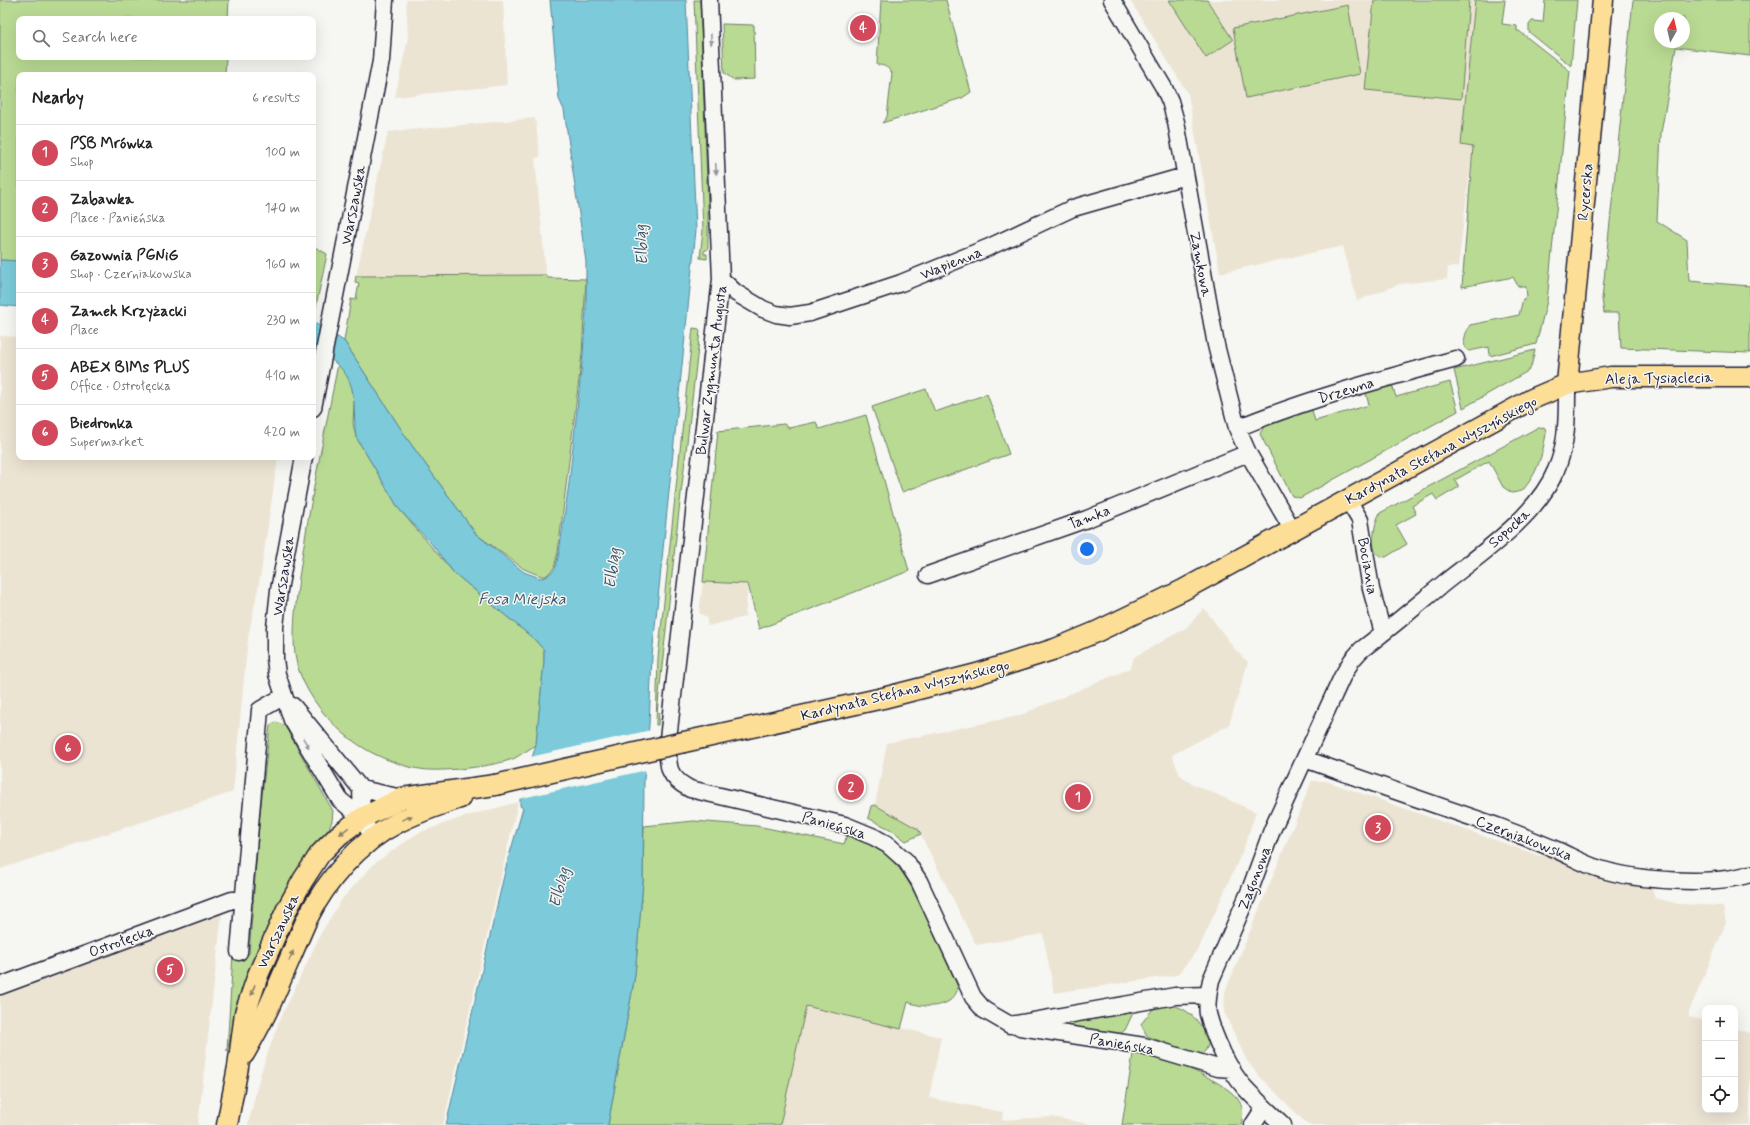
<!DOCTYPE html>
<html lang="en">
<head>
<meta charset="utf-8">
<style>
  :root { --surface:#fff; --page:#f6f6f6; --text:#222; --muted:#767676; --line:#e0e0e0; --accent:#d1495b }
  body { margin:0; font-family:Mynerve,sans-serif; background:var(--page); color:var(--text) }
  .controls { position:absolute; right:12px; bottom:12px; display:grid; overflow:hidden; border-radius:8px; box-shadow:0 4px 16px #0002 }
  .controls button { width:36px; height:36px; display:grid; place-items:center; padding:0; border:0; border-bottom:1px solid var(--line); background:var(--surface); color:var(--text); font:20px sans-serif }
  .compass { position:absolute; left:1654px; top:12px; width:36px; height:36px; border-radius:50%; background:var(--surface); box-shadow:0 4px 16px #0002; rotate:8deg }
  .you { position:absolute; left:1087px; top:549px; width:14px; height:14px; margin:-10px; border:3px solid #fff; border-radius:50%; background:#1a73e8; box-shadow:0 0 0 6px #1a73e833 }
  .badge { display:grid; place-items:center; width:26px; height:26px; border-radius:50%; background:var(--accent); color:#fff; font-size:13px; font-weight:700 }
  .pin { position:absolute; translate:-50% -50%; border:2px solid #fff; box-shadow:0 1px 4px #0006 }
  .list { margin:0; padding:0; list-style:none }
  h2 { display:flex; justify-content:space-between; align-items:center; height:52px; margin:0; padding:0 16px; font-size:17px }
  h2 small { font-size:13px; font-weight:400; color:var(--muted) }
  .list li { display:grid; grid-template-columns:26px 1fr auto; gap:12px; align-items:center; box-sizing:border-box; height:56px; padding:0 16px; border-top:1px solid var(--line) }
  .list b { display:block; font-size:15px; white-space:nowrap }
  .list p { margin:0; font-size:13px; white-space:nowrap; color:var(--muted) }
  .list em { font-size:13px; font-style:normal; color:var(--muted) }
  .icon { flex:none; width:22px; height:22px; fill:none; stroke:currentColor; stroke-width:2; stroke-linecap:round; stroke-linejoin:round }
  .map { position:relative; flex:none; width:1750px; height:1125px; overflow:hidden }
  .search { position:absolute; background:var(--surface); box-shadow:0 4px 16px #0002; left:16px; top:16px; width:300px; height:44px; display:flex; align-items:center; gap:10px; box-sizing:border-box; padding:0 14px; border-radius:8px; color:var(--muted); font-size:15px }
  .panel { position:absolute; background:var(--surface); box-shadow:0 4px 16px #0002; left:16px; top:72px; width:300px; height:388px; border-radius:8px }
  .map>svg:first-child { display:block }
  .built { fill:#ece4d3 }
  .green { fill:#b9da93; stroke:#6e7e67; fill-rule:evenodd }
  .water { fill:#7ccada; stroke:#58879a }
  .pier { fill:#f6f6f2 }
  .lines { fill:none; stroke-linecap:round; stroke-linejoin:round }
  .minor-casing { stroke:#22223b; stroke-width:19 }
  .major-casing { stroke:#22223b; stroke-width:23 }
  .minor { stroke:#f6f6f2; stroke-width:16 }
  .major { stroke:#fcde96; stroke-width:20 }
  .major-bridge-casing { stroke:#22223b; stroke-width:23; stroke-linecap:butt }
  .major-bridge { stroke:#fcde96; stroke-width:20 }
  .oneway { fill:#9797a0 }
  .oneway2 { fill:#8f8068 }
  .labels { text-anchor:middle; stroke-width:3; stroke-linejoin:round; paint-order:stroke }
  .street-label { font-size:15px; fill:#22223b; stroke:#f6f6f2 }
  .water-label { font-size:16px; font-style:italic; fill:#3d546b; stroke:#f6f6f2 }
</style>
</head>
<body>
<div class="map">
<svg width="1750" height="1125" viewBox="0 0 1750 1125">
  <rect width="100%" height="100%" fill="#f6f6f2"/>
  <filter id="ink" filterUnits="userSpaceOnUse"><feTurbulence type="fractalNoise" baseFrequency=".025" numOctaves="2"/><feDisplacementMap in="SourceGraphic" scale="8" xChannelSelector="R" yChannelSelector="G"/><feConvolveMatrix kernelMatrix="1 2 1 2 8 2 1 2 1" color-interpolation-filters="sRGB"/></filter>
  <g filter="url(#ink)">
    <path class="built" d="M406 0H503L507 85 395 97 408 38Z
      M1130 0H1475L1461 145 1473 146 1458 267H1448L1447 279 1399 284 1357 301 1343 246 1220 273 1188 94Z
      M535 118 540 157 535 158 546 275 356 276 388 132Z
      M0 336 19 337V457H278L261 573 248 638 233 792 0 869Z
      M703 582 748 584 745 617 708 626 706 617 699 613Z
      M1204 608 1237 652 1248 662 1229 725 1172 755 1180 775 1193 784 1256 812 1243 850 1199 948 1177 975 1054 993 1043 934 976 945 918 829 875 805 887 743 1018 716 1131 668 1134 657 1186 628Z
      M1312 781H1326L1540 856 1547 854 1611 881 1651 886 1655 898 1679 904 1723 906 1726 923 1689 1012V1017L1705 1021V1110H1735V1029L1750 1033V1125H1308L1261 1078 1247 1061 1224 1012 1225 992Z
      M518 802 443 1125H248L260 1075 278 1024 321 933 342 899 375 863 418 833 463 817Z
      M222 913 198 1125H0V995Z
      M806 1006 941 1037 929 1098 1003 1112 1002 1120 1052 1117 1094 1125H780Z"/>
    <path class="green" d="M0 0H229L228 19H19V57H226L225 75H19V261L0 260Z
      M694 0H700L708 209V249L704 251V254H707V259L700 258 703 230Z
      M881 0H946L971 92 962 98 882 123 887 117 892 73C888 67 884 65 877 65Z
      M1169 0H1207L1233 40 1206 58Z
      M1374 0H1469L1461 99 1365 90Z
      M1475 0H1505L1502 24 1517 26V31H1519L1570 71 1547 301 1536 344 1490 356 1489 347 1469 351C1460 347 1466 331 1470 325L1519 315 1523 299 1527 297 1526 287 1518 286 1513 277 1462 287 1473 147 1461 145Z
      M1545 0H1577L1571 66 1529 32V25L1532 21 1543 22Z
      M1633 0H1750V56L1676 47 1661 133 1657 221 1687 240 1689 281 1750 286V353L1621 348 1619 313H1604L1602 299ZM1660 18H1684V42H1660Z
      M1348 5 1360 74 1246 98 1233 28Z
      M722 24 754 25 755 79 734 80 724 73Z
      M313 246 327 254 313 320Z
      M546 275 548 278 586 279 582 354 558 552 554 568 546 576H541L524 569 476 534 408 440 344 341 351 299 356 300 359 283 355 282 356 276Z
      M693 328 699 329 700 331 677 528 657 713H659L658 725H656L658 658Z
      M1535 350 1531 367 1528 371 1463 408 1454 370Z
      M338 364 351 380 354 403 353 424 356 437 399 509 454 573 534 639 544 650V661L536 745C529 749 522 754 515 758 498 766 439 773 420 769 412 768 404 766 397 763 353 750 313 712 298 668 290 643 296 605 299 578 309 506 324 436 338 364Z
      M1391 382 1396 397 1450 382 1458 411 1300 498 1292 496 1260 434 1265 424 1311 407 1315 421 1369 405 1365 390Z
      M926 389 935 412 987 394 1009 454 902 492 872 407Z
      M866 415 909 571 759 629 748 584 703 582 718 431 784 424 789 428 816 422 819 429Z
      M1543 427 1545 428C1547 433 1545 439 1544 444 1540 463 1535 476 1522 491L1512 493 1503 487 1489 461 1455 480 1459 487 1437 500 1433 494 1412 506 1416 514 1396 525 1407 544 1386 557C1382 557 1377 555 1375 551 1371 543 1375 520 1380 513L1535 429Z
      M276 722 285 726 333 811 332 821 326 836 238 1007 227 1051 233 954H249L260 813 270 725Z
      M875 805 918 829 921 834 906 841 890 829 868 818 871 806Z
      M694 821 757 826 844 844 847 835C896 849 909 880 929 923 939 944 948 966 958 987 954 1009 925 1009 908 1002L901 1029 806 1006 780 1125H608L635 975 643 882 644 826Z
      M1159 1005C1184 1002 1201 1020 1209 1042L1206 1050 1202 1054 1191 1053 1147 1036 1141 1024 1152 1010Z
      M1129 1013H1133L1125 1030 1120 1034 1060 1025Z
      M1133 1054C1140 1055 1147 1055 1154 1057 1174 1061 1229 1083 1239 1101 1244 1108 1243 1117 1241 1125H1122Z"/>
    <path class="water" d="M550 0H686L696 230 652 656 649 725 644 779 643 882 635 975 608 1125H446L506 867 523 808 520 806V799L536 744 544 661V650L534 639 454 573 430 542 399 509 356 437C354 425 355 415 354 403 352 371 337 364 313 346V322L344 341 408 440 476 534 524 572 540 578 546 577 555 569 559 553 569 483 583 354 586 310V262L564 110 559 99Z
      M0 260 19 261V307L0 305Z"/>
    <path class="pier" d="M651 730 647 770 518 799 530 757Z"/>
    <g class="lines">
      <defs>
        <path id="minor" d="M709 0 721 279 668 739C668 764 665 776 690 789L845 825 874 837 888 845 906 861 919 881 973 997 984 1010 1010 1025 1175 996 1208 995
          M1112 0 1164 88 1170 101 1176 122 1216 345 1237 428 1248 453 1292 529
          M721 279 736 293 763 309 776 314 790 316 810 313 901 283 987 248 1073 208 1185 176
          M313 408 381 61 385 0
          M1237 428C1308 399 1382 379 1456 359
          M304 457 279 590 275 627V659L277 674 292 720 340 800 362 818 373 838
          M1348 500 1360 520 1371 589 1383 633
          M928 575 1087 519 1248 453
          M293 706 361 789 362 818
          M1305 759C1369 782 1433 804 1497 826 1517 834 1538 842 1559 851 1572 857 1586 865 1600 869 1638 881 1712 886 1750 874
          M361 789 402 798
          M239 952 260 710 284 696
          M0 986 232 900H244
          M1020 1027 1144 1046 1218 1068 1232 1069
          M1253 1125 1264 1108
          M1283 1125C1270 1113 1257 1101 1245 1088 1229 1071 1214 1037 1208 1014 1206 1003 1209 991 1211 980L1250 890 1272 830 1342 677 1352 660 1361 650C1389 629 1416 606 1444 583 1482 553 1537 516 1556 470 1568 443 1567 413 1567 384"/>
        <path id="major" d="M1567 384 1603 0
          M684 742 883 698 977 674 1055 649 1096 632 1183 590 1532 399 1567 384 1611 377H1750
          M244 1054C254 1036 264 1019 272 1000 284 973 295 946 307 919 326 881 359 842 397 823 417 812 439 805 460 798
          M227 1125 238 1067 245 1013 258 975 287 909 303 880 320 854 339 835 351 826 362 818 402 798 495 785"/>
      </defs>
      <use href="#minor" class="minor-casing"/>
      <use href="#major" class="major-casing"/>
      <use href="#minor" class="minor"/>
      <use href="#major" class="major"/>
      <defs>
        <path id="major-bridge" d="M495 785 684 742"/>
      </defs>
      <use href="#major-bridge" class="major-bridge-casing"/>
      <use href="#major-bridge" class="major-bridge"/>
    </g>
    <defs><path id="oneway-solid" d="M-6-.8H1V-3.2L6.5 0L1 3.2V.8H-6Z"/></defs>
    <g class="oneway">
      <use href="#oneway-solid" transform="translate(711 39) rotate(88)"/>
      <use href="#oneway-solid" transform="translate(716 169) rotate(87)"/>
      <use href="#oneway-solid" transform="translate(306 743) rotate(59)"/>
    </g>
    <g class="oneway2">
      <use href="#oneway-solid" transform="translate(407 818) rotate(-23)"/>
      <use href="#oneway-solid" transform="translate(344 831) rotate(143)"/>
      <use href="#oneway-solid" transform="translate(291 956) rotate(-67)"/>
      <use href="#oneway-solid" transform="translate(253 990) rotate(109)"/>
    </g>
  </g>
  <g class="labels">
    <g class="street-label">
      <text transform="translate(1585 192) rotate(-85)" y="5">Rycerska</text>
      <text transform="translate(353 205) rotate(-79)" y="5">Warszawska</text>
      <text transform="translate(951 263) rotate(-22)" y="5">Wapienna</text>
      <text transform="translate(1201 264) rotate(79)" y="5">Zamkowa</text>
      <text transform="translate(711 370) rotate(-83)" y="5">Bulwar Zygmunta Augusta</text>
      <text transform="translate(1659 378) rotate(-1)" y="5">Aleja Tysiąclecia</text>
      <text transform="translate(1346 390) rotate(-17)" y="5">Drzewna</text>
      <text transform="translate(1441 450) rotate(-28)" y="5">Kardynała Stefana Wyszyńskiego</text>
      <text transform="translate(1089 517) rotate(-21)" y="5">Tamka</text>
      <text transform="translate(1509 528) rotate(-42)" y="5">Sopocka</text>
      <text transform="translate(1368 566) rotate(80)" y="5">Bociania</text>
      <text transform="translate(283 576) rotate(-81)" y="5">Warszawska</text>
      <text transform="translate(905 690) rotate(-14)" y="5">Kardynała Stefana Wyszyńskiego</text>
      <text transform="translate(834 825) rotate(16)" y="5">Panieńska</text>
      <text transform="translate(1524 838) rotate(21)" y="5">Czerniakowska</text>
      <text transform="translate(1254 878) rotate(-69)" y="5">Zagonowa</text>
      <text transform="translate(278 931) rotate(-65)" y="5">Warszawska</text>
      <text transform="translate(121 941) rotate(-20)" y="5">Ostrołęcka</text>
      <text transform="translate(1122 1044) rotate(10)" y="5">Panieńska</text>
    </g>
    <g class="water-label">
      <text transform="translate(640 245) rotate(-94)" y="6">Elbląg</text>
      <text transform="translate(611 568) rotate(-84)" y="6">Elbląg</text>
      <text x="522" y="604">Fosa Miejska</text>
      <text transform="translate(558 887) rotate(-76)" y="6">Elbląg</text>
    </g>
  </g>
</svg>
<div class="controls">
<button>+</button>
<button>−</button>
<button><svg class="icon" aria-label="locate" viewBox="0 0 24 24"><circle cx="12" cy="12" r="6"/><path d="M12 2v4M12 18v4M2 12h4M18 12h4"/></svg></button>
</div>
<svg class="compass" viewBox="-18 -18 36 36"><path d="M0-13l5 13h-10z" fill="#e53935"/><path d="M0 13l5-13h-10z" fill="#767676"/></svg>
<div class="you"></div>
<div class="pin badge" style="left:1078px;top:797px">1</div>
<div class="pin badge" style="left:851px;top:787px">2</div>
<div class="pin badge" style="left:1378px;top:828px">3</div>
<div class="pin badge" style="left:863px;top:28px">4</div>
<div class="pin badge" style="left:170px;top:970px">5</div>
<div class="pin badge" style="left:68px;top:748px">6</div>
<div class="search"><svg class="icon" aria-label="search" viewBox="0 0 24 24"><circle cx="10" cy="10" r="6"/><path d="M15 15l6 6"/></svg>Search here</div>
<section class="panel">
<h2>Nearby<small>6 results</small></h2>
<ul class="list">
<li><span class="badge">1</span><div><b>PSB Mrówka</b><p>Shop</p></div><em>100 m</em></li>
<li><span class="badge">2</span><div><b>Zabawka</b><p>Place · Panieńska</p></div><em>140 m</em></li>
<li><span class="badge">3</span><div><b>Gazownia PGNiG</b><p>Shop · Czerniakowska</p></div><em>160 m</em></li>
<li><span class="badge">4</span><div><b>Zamek Krzyżacki</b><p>Place</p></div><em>230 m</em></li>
<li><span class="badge">5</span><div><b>ABEX BIMs PLUS</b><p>Office · Ostrołęcka</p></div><em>410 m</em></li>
<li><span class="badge">6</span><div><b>Biedronka</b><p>Supermarket</p></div><em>420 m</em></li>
</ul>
</section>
</div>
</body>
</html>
